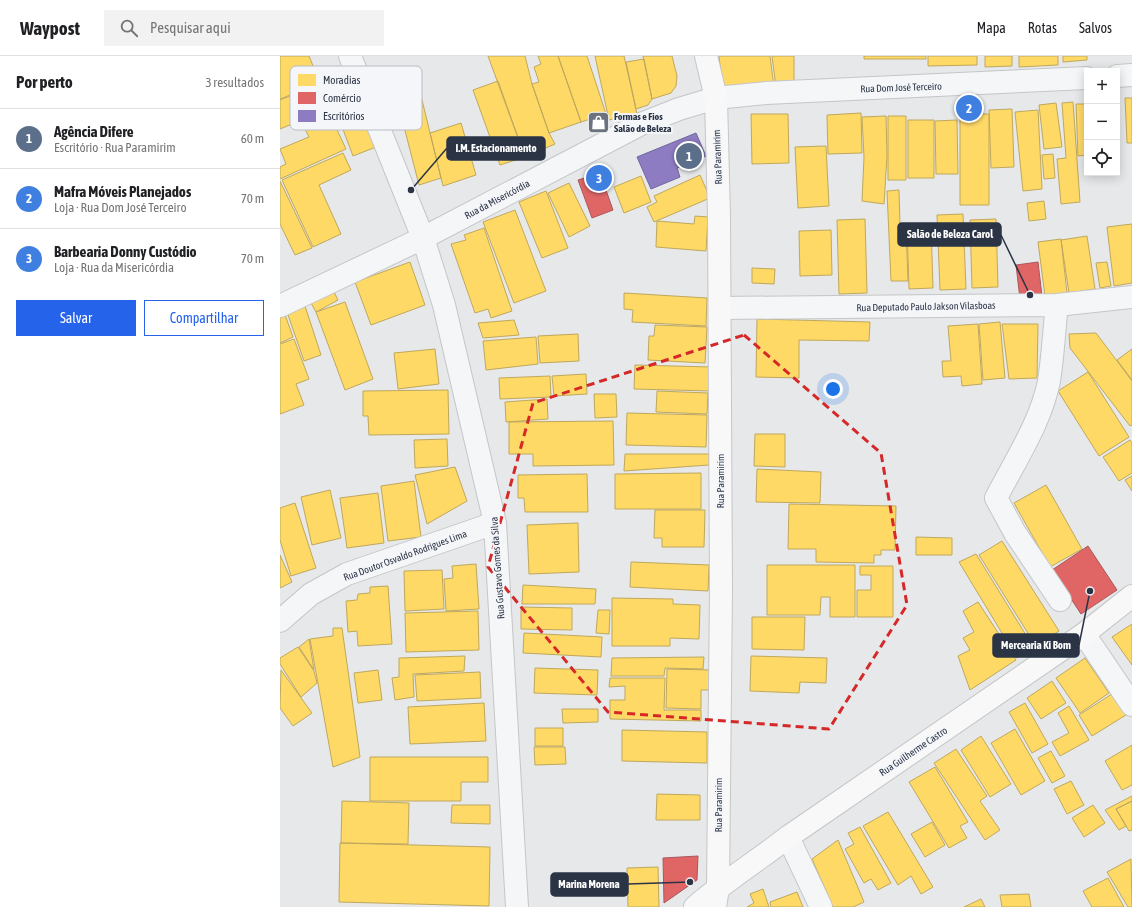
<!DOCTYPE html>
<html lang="pt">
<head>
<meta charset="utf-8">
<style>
  :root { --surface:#fff; --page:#f2f2f2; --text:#202124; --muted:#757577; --line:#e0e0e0; --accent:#2563eb }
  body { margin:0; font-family:"Asap Condensed",sans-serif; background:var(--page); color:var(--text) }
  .controls { position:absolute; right:12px; top:12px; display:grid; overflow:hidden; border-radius:0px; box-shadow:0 2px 10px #0003 }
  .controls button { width:36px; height:36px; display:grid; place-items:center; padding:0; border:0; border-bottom:1px solid var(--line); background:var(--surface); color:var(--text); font:20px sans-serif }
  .you { position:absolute; left:553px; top:333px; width:14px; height:14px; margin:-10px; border:3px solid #fff; border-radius:50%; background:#1a73e8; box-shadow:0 0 0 6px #1a73e833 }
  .badge { display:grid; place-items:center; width:26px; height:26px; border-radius:50%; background:var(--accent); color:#fff; font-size:13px; font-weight:700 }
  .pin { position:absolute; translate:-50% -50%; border:2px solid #fff; box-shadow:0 1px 4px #0006 }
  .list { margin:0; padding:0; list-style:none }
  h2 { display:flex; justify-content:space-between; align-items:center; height:52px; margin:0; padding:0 16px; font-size:17px }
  h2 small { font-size:13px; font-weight:400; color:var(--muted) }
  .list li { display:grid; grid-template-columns:26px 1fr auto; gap:12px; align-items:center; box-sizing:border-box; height:60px; padding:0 16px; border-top:1px solid var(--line) }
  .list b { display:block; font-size:15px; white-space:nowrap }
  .list p { margin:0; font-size:13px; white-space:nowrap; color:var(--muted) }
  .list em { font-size:13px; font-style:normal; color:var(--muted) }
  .actions { display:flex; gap:8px; padding:12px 16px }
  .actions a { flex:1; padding:9px 0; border:1px solid var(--accent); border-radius:0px; text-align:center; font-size:14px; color:var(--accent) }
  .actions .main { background:var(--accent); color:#fff }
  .icon { flex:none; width:22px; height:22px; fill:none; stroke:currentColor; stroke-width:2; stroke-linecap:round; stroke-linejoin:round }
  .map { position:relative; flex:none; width:852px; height:851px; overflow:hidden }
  header { display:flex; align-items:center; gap:24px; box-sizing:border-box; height:56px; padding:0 20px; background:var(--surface); border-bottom:1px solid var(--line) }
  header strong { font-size:19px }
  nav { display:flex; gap:22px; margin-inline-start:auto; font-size:14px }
  .search { width:280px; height:36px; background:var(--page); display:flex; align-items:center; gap:10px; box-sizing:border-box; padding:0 14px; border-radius:0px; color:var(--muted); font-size:15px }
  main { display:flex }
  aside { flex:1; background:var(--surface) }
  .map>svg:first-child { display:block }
  .homes { fill:#ffd966; stroke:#bfa85c }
  .shops { fill:#e06666; stroke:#aa575c }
  .offices { fill:#8e7cc3; stroke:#70669d }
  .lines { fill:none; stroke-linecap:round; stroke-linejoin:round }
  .street-casing { stroke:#c4c6c8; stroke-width:24 }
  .secondary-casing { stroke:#c4c6c8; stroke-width:24 }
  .street { stroke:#f5f6f7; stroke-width:22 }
  .secondary { stroke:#f8f8f8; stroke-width:22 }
  .marked { fill:none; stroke:#d62828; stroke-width:3; stroke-dasharray:8 5; stroke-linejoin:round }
  .labels { text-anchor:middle; stroke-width:4; stroke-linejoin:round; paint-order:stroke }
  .street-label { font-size:10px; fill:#2b3445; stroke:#f4f6f9 }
  .poi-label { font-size:10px; font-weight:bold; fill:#2b3445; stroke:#f4f6f9; text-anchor:start }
  .key { fill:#f4f6f9; stroke:#b8bcc3; stroke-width:1 }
  .key-label { font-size:11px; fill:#2b3445 }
  .leader { fill:none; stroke:#2b3445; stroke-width:1.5 }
  .callout-dot { fill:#2b3445; stroke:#f4f6f9; stroke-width:1.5 }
  .callout { fill:#2b3445; stroke:#2b3445; stroke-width:1.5 }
  .callout-label { font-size:11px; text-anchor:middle; font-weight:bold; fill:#fff }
</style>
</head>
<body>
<header>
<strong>Waypost</strong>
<div class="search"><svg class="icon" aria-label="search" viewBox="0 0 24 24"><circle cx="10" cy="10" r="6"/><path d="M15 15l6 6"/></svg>Pesquisar aqui</div>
<nav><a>Mapa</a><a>Rotas</a><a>Salvos</a></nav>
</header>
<main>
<aside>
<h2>Por perto<small>3 resultados</small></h2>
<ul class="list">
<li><span class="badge" style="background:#5c6f8a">1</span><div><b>Agência Difere</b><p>Escritório · Rua Paramirim</p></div><em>60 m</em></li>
<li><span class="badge" style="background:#3f7fe0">2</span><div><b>Mafra Móveis Planejados</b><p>Loja · Rua Dom José Terceiro</p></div><em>70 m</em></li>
<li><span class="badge" style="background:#3f7fe0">3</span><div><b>Barbearia Donny Custódio</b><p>Loja · Rua da Misericórdia</p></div><em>70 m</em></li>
</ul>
<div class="actions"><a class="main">Salvar</a><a>Compartilhar</a></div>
</aside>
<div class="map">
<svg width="852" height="851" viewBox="0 0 852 851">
  <rect width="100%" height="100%" fill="#e6e8ea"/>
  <path class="homes" d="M0 0H29L40 27 0 43Z
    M208 0H245L252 28 269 77 275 88 245 101Z
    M258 0H278L301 66 269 77 252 28 259 26 254 11 261 8Z
    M278 0H307L326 58 301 66Z
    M315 0H344L357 58 329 64Z
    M363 0H392L397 20 396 30 391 37 372 43Z
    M439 0H490L494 31 443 35Z
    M492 0H514V30L496 31Z
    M584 0H646V3H584Z
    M648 0H697V9L648 10Z
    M705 0H732V10L705 11Z
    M739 0H778V9L739 11Z
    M783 0H807V4L783 6Z
    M364 3 372 43 368 49 356 53 346 6Z
    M134 11 161 122 139 129 111 20 127 18 129 13Z
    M218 25 245 101 220 109 193 34Z
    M41 28 51 52 0 73V44Z
    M845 42H852V87H847Z
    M793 46 800 146 781 148 777 103 786 102 782 47Z
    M776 47 782 91 764 93 759 49Z
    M796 48H807V99L798 100Z
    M732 53 734 111 711 112 709 54Z
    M758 54 762 133 743 135 735 56Z
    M581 57 582 97 548 98 547 59Z
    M89 58 101 89 73 100 61 68Z
    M471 58H508L509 107 472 108Z
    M680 58H709V149H680Z
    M606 60 607 100 604 148 582 145 584 101 582 61Z
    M608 60H626V124H608Z
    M51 61 66 93 0 123V111L6 108 0 93 29 81 25 73Z
    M628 64H654V122H628Z
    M677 64 678 118H656L655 65Z
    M181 67 196 119 163 130 150 77Z
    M546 90 549 150 518 152 515 91Z
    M63 97 71 114 39 129 61 178 33 191 2 124Z
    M773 98 775 122 764 123 762 99Z
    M420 119 430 142 374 166 367 151 377 146 374 140Z
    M361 120 371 146 344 157 334 131Z
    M0 125 32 192 15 199 0 168Z
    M289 127 310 170 289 181 268 137Z
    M619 134 620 169 626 170 628 225H611L607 135Z
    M266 135 288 192 262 202 239 146Z
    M764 145 766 163 749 165 747 147Z
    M235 154 266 235 234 247 203 166Z
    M683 158 686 233 660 234 657 159Z
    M415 160 428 161 426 195 376 191 377 165 414 168Z
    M585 163 587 237 559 238 557 164Z
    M716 163 718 231 692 232 690 164Z
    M852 168V227L834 230 827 171Z
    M651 169 653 232 629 233 627 170Z
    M204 172 232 255 211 262 208 253 195 257 171 188 186 184 184 179Z
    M551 174 552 219 520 220 519 175Z
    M807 180 815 233 789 237 781 184Z
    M781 183 787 237 765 240 758 186Z
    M130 206 145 249 91 269 75 226Z
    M827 206 831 230 820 232 816 207Z
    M472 212 495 213 494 228 472 227Z
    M53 234 58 244 36 256 30 245Z
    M344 237 427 242 426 270 352 266 353 254 344 253Z
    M65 246 93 323 65 334 36 256Z
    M25 250 41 299 24 305 7 256Z
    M4 256 13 281 0 287V258Z
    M477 263 590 266 589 285 519 284V322L476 321Z
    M234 264 239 279 203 282 198 267Z
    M720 266 725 322 703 324 699 268Z
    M698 268 702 328 682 330 681 320 663 321 662 305H671L668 270Z
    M722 268H758L757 322 729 323Z
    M375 269 427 271 425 307 368 304 369 280H374Z
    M816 277 852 325V369L850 370 790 292 789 278Z
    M298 278 299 305 260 307 258 280Z
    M256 281 258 308 206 314 203 285Z
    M14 283 29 323 16 328 24 349 0 358V288Z
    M155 293 159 328 118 333 114 297Z
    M852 293V324L837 304Z
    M355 309 432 311 431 335 354 333Z
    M808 316 849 381 819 400 778 335Z
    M306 318 307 338 274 340 272 320Z
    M270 320 271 341 220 343 219 322Z
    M168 334 169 378 89 379 88 360H83V335Z
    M377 335 428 337 427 358 376 356Z
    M314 338H336L337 361 315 362Z
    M267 343 268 363 226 366 225 346Z
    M347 357 427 359 426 391 346 389Z
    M333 365 334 409 253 410V398H229V366Z
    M475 378H505V411L474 410Z
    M167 383 168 410 135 412 134 384Z
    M850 384 852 387V417L839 425 823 401Z
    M345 398H429V409L344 415Z
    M175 411 187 445 147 468 135 419Z
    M477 413 541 416 540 447 476 446Z
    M421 417V453H335V418Z
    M307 418 308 456H245L244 442H238V419Z
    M852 420V435L845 424Z
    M134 425 141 481 108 485 101 430Z
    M766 429 802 493 770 511 734 447Z
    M50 434 61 482 32 489 21 441Z
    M98 437 104 487 67 492 60 442Z
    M15 447 36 512 11 520 0 484V452Z
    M509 448 616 450 615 494H601V499H594V507L536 506V493H508Z
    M375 454H425L424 491H382V482H374Z
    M298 467 299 516 249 518 247 469Z
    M636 481 672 482V499H636Z
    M722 485 779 575 756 590 699 499Z
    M696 498 754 592 737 602 679 506Z
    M0 499 12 526 0 532Z
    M351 506 429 509 428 535 350 531Z
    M196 508 199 553 166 555 164 523 173 522 172 510Z
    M487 509H575V561H550V541H541L540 559H487Z
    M580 510H613V561H577V534H591V519H580Z
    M162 514 164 553 125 555 124 515Z
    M243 529 316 533 315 548H242Z
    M108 530 112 588 78 590 77 575 68 576 66 545 77 544 78 538 90 537V531Z
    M332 542 393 543V548L420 549 419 583 390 582V590H332Z
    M698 546 736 604 690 634 678 600 690 594 683 582 694 576 683 555Z
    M241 551 292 552V574L241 573Z
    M318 554H330L329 578 316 577Z
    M198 555 199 594 126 596 125 557Z
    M472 561H525L524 594 472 593Z
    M852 568V609L832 581Z
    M53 572H62L80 701 53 711 30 583 53 580Z
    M244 577 322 581 321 601 243 597Z
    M29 583 34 614 19 591Z
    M18 591 34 615 37 627 21 641 0 608V602Z
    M185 600 184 615 133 618 134 641 115 644 112 622 119 621V602Z
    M471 600 547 602 546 627 520 626 519 637 470 635Z
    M424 601 423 613 385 612 384 620H331L332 602Z
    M805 602 829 637 800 657 776 622Z
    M255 612 318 614 317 639 254 637Z
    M387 613 432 614 431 634H421V653L386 652Z
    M1 614 32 657 13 670 0 652Z
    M98 614 102 644 78 647 74 617Z
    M200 616 201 642 137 645 135 619Z
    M330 622H385L384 654H421V665L330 663V644H345V630L329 631Z
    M772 625 786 647 761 663 747 642Z
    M832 638 846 659 812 680 799 659Z
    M204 647 206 685 130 688 128 651Z
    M745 647 768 688 752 697 729 656Z
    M789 650 809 684 780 700 772 686 789 677 778 657Z
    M282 653H318V666L283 667Z
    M255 672H283V690H255Z
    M735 673 765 725 741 739 711 687Z
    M342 674 427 676V707L342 705Z
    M701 680 731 728 710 741 681 694Z
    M852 689V729L842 734 825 705Z
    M254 691H285L286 708 255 709Z
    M676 693 707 740 700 745 720 774 705 784 654 707Z
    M771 695 785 720 772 727 758 702Z
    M90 701H208V726H181V745H90Z
    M655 711 688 766 680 770 687 782 669 792 629 726Z
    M791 725 804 749 787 758 774 733Z
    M377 738 420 739V764H376Z
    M852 740V745L836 753 846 770 839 774 825 754Z
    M62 745 129 747 128 788 61 787Z
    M852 745V774L849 775 836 753Z
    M172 749H210V768L171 767Z
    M813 749 825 767 804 781 792 762Z
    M608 756 653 831 641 838 631 820 618 829 583 770Z
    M652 766 665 789 645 801 631 778Z
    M580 771 611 827 598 834 591 823 584 827 565 793 574 788 568 777Z
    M558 784 584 846 573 851H553L532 803Z
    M60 787 210 791 209 850 59 846Z
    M851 803 852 851H848L827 816Z
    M378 811 379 851H348L347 812Z
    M828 822 844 851H812L803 835Z
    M483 833 489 851H467L474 847 470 838Z
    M517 836 523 851H491L490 846Z
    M749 838 751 851H722L720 839Z
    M701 843 705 851H684Z"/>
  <path class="shops" d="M320 117 333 154 312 162 298 124Z
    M758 206 762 240 740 243 736 209Z
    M808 490 837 534 801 558 772 514Z
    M418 800 417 824 384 847 383 802Z"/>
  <path class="offices" d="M416 77 426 100 397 112 400 121 371 133 357 101Z"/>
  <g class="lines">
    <defs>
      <path id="street" d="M70 0 143 182 164 249 215 467 237 851
        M837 20 852 19
        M777 249C774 274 773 300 769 325 761 366 735 405 716 442L735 477 780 544
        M0 250 143 182 361 68 399 53 436 42 486 37 807 22
        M440 252 777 249 852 241
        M0 565 31 538 67 518 215 467
        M804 578 852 649
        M508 781 541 851"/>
      <path id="secondary" d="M426 0 436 42 439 161 441 533 438 832 435 851
        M415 851C444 826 477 805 508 781L804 578 852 540"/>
    </defs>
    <use href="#street" class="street-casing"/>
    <use href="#secondary" class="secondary-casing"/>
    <use href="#street" class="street"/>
    <use href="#secondary" class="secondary"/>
  </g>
  <path class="marked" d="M464 279 601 397 627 549 549 673 328 656 208 511 253 347Z"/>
  <defs>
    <symbol id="shop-square" viewBox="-11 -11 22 22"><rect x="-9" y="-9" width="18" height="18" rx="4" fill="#6c737f" stroke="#f4f6f9"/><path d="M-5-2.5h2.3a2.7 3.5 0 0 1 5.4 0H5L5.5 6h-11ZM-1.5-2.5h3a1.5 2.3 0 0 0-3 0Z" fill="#fff"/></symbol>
  </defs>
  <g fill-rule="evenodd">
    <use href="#shop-square" x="306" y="54" width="25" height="25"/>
  </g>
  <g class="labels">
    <g class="street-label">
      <text transform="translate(621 31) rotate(-2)" y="4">Rua Dom José Terceiro</text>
      <text transform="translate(437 101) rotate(-92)" y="4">Rua Paramirim</text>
      <text transform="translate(217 143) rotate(-28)" y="4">Rua da Misericórdia</text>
      <text transform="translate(646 250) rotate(-1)" y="4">Rua Deputado Paulo Jakson Vilasboas</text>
      <text transform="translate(440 425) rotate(-90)" y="4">Rua Paramirim</text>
      <text transform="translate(125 499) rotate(-20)" y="4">Rua Doutor Osvaldo Rodrigues Lima</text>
      <text transform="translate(217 512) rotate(-94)" y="4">Rua Gustavo Gomes da Silva</text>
      <text transform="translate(633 695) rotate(-34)" y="4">Rua Guilherme Castro</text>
      <text transform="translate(438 749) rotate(-90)" y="4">Rua Paramirim</text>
    </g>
    <g class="poi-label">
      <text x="334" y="64">Formas e Fios<tspan x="334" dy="12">Salão de Beleza</tspan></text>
    </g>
  </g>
  <rect x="10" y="10" width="132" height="64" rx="6" class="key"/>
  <rect x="18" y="18" width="18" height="12" fill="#ffd966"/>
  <rect x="18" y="36" width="18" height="12" fill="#e06666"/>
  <rect x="18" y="54" width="18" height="12" fill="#8e7cc3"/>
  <g class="key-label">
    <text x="43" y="28">Moradias</text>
    <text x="43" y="46">Comércio</text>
    <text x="43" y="64">Escritórios</text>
  </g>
  <path class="leader" d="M131 134L167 92M750 239L721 179M810 535L799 589M410 826L348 828"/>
  <g class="callout-dot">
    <circle cx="131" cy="134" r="4"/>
    <circle cx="750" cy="239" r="4"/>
    <circle cx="810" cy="535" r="4"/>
    <circle cx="410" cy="826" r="4"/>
  </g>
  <g class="callout">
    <rect x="167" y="81" width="98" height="23" rx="4"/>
    <rect x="618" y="167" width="103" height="23" rx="4"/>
    <rect x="713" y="578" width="86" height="23" rx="4"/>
    <rect x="271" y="817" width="77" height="23" rx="4"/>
  </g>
  <g class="callout-label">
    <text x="216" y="96">I.M. Estacionamento</text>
    <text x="670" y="182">Salão de Beleza Carol</text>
    <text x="756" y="593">Mercearia Ki Bom</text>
    <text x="309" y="832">Marina Morena</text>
  </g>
</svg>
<div class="controls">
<button>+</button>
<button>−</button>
<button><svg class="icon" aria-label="locate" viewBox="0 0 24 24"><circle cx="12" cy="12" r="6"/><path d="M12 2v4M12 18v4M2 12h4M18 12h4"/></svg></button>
</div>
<div class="you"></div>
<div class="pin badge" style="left:409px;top:100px;background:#5c6f8a">1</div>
<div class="pin badge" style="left:689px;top:52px;background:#3f7fe0">2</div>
<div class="pin badge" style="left:319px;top:122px;background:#3f7fe0">3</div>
</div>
</main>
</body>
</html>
